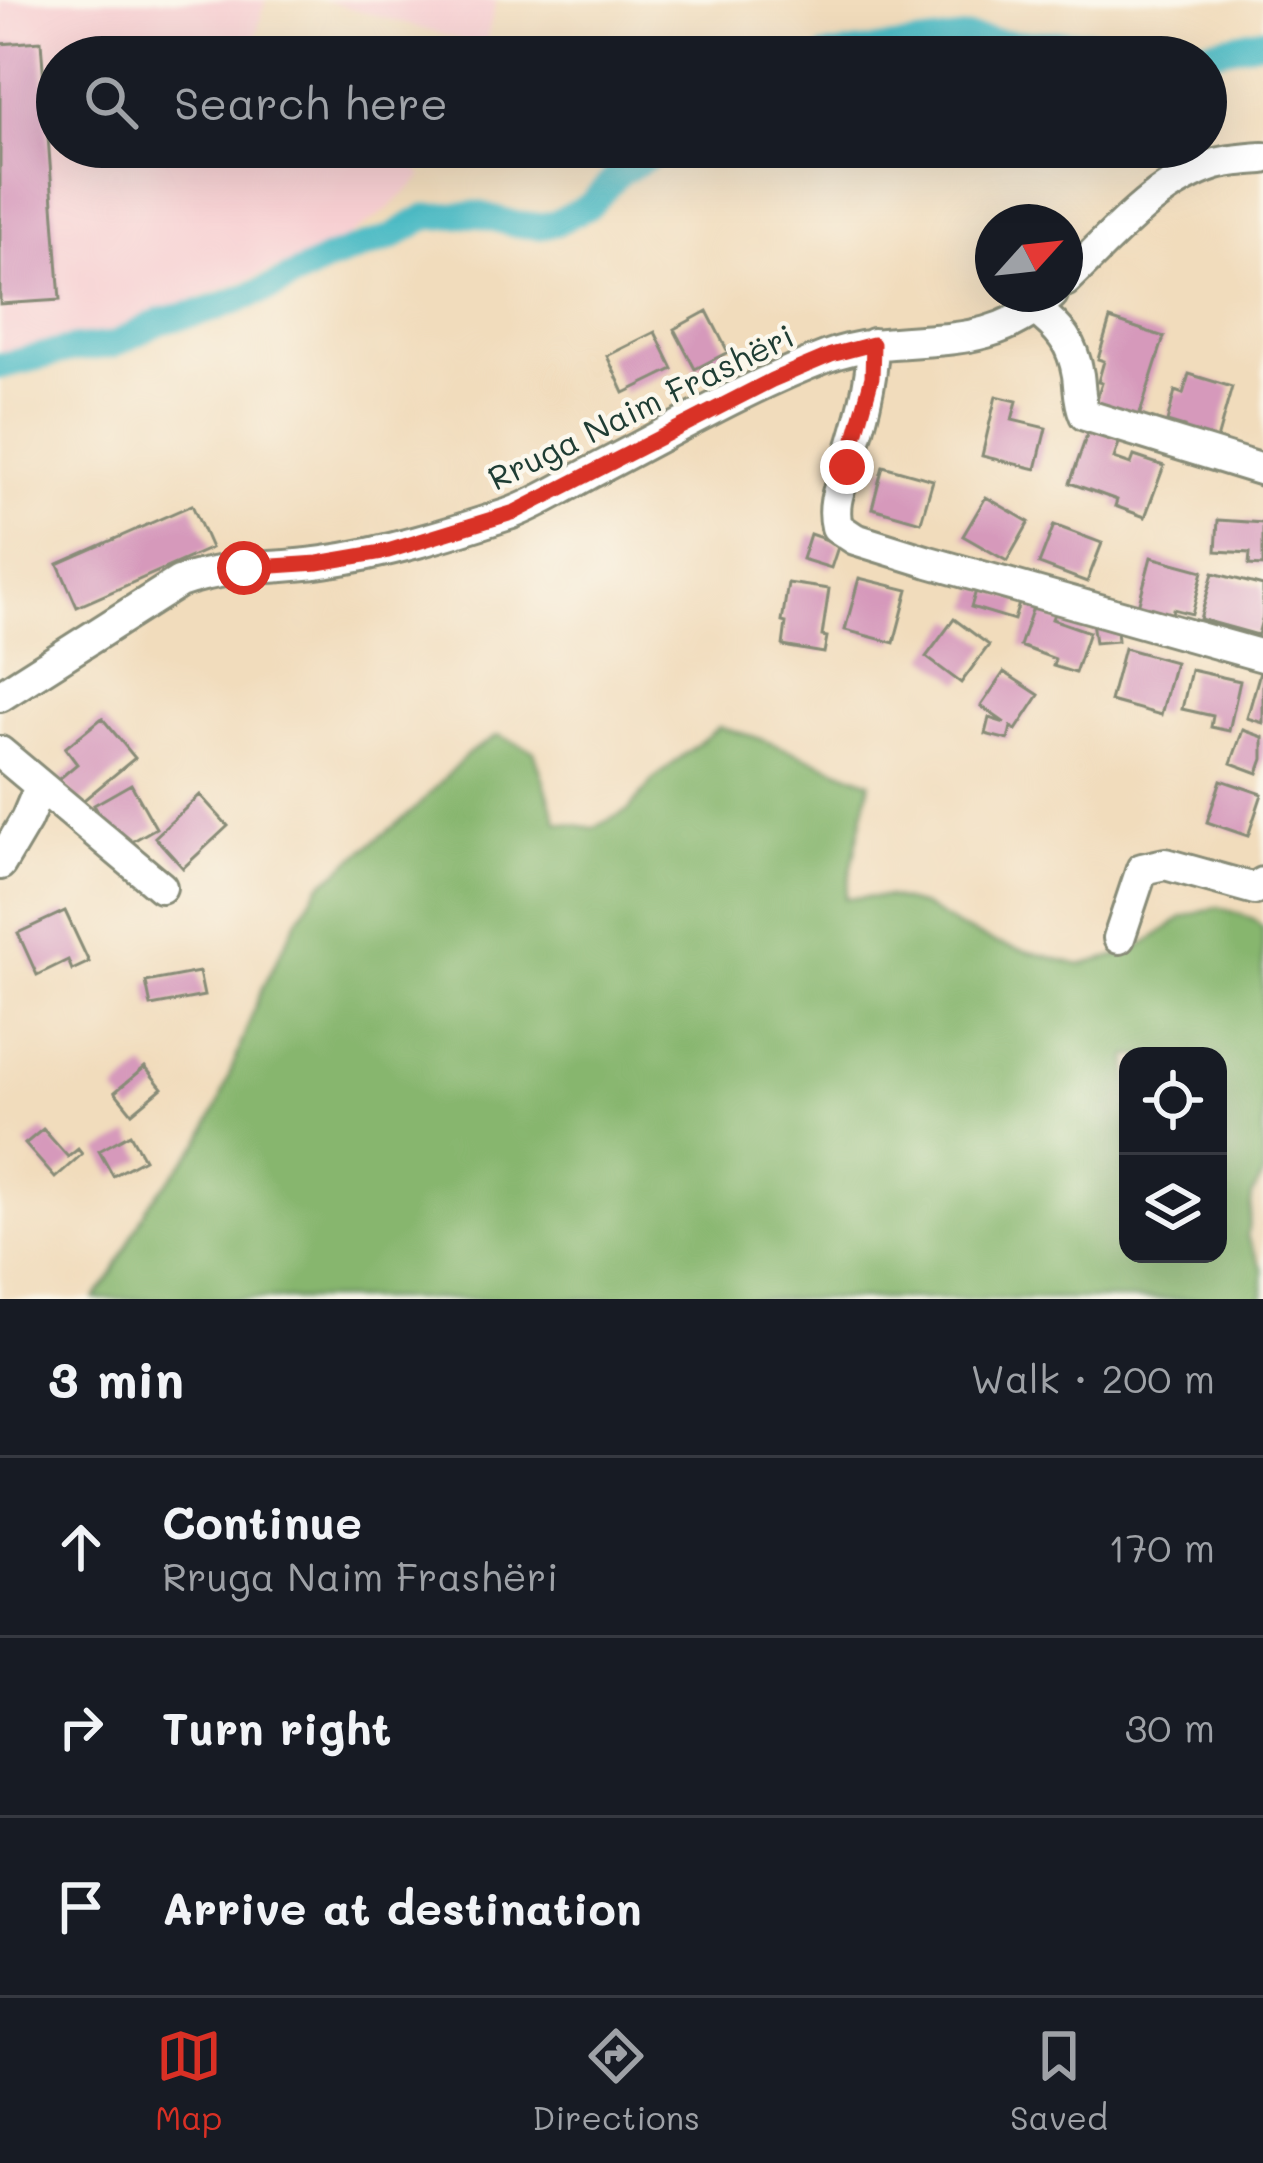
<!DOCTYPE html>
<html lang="en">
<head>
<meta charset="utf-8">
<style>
  :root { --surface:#171b24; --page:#20242c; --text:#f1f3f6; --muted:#9ea1a6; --line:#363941; --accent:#d93025 }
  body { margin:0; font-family:Mali,sans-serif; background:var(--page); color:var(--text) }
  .controls { position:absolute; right:36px; bottom:36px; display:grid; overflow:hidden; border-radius:24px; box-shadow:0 12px 48px #0002 }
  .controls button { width:108px; height:108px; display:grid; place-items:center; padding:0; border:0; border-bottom:3px solid var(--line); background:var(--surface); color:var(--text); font:60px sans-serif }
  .compass { position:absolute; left:975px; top:204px; width:108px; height:108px; border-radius:50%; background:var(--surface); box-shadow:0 12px 48px #0002; rotate:63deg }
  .stop { position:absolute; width:36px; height:36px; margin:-27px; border:9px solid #d93025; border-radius:50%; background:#fff }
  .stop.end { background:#d93025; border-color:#fff; box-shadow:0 3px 12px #0008 }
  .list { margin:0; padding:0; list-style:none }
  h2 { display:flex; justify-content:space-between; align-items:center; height:156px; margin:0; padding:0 48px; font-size:51px }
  h2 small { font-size:39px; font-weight:400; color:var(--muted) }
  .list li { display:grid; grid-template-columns:78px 1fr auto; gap:36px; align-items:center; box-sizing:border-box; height:180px; padding:0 48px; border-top:3px solid var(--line) }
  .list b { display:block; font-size:45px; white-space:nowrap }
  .list p { margin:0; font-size:39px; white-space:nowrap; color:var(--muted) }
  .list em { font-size:39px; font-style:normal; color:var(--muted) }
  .icon { flex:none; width:66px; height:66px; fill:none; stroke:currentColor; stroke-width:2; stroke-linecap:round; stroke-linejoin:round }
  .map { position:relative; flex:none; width:1263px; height:1299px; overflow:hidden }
  .search { position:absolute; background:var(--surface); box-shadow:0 12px 48px #0002; left:36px; right:36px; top:36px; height:132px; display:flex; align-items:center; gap:30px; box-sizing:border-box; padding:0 42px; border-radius:66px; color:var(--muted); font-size:45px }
  .sheet { height:696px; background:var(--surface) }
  nav { display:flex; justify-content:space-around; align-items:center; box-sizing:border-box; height:168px; border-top:3px solid var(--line); background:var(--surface); font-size:33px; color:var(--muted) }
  nav a { display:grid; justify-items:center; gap:6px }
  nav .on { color:var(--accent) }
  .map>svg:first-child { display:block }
  .built { fill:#f7cfd2 }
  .forest { fill:#87b66e; stroke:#537a51; stroke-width:3; fill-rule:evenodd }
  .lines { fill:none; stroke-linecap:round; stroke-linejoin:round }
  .canal { stroke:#4dbbc5; stroke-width:27 }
  .building { fill:#d699bb }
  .minor-casing { stroke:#888c78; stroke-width:36 }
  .minor { stroke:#fff; stroke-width:30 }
  .route { stroke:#d93025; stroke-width:15 }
  .labels { text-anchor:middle; stroke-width:9; stroke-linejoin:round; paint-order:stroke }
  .street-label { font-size:33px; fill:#1f3d34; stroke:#fbf7ec }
</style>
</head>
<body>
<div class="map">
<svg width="1263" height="1299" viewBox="0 0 1263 1299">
  <rect width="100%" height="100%" fill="#fbf7ec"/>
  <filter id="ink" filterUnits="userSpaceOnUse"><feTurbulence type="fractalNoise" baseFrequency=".00833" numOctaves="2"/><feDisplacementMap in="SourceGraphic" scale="24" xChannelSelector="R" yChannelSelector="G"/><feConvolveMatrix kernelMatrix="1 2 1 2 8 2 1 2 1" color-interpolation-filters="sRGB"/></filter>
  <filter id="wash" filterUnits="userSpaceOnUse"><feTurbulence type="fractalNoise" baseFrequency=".004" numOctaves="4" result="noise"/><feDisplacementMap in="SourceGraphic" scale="48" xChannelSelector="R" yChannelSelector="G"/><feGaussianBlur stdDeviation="2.7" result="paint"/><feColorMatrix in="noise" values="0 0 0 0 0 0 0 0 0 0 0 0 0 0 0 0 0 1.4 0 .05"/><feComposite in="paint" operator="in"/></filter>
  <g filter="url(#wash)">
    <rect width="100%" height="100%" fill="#f1dcbc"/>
    <path class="built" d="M0 0H266L250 57H57V147H390L403 155 423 176 387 210 334 247 102 334 0 352Z
      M322 0H496L485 47Z"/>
    <path class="forest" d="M719 727 755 737 870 782 845 898 888 897 923 906 958 927 995 943 1080 965 1120 955 1147 943 1183 917 1219 907 1254 919 1263 928V1174L1252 1196 1247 1237 1263 1269V1299H94L113 1273 148 1205 200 1143 219 1103 261 991 297 921 320 885 413 811 468 754 498 735 534 751 557 822 593 828 629 810 654 779ZM1128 1056H1218V1254H1128Z"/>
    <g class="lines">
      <path class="canal" d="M826 57 970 39 1018 44 1088 43 1196 54 1263 40
        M0 366 73 349 113 345 161 321 207 311 273 287 329 259 392 237 425 217 478 214 514 224 541 226 555 223 589 206 620 173 665 147H708"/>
    </g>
    <g id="blocks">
      <path class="building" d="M41 41 60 300 0 304V44Z
        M707 311 728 352 695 369 674 329Z
        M1110 319 1164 337 1136 426 1093 412 1102 383 1098 382 1104 361 1098 359Z
        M655 332 673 369 624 393 607 356Z
        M1189 374 1232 387 1214 450 1180 440 1184 427 1167 422 1175 391 1183 394Z
        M996 396 1017 401 1012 420 1046 428 1036 469 982 456Z
        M1090 426 1121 437 1114 458 1131 464 1134 456 1164 466 1145 517 1115 506 1117 500 1070 483Z
        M883 466 933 480 921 522 872 508Z
        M986 497 1029 522 1007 561 963 536Z
        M192 505 211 548 77 607 58 564Z
        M1218 520 1263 523V566L1249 565 1250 553 1216 551Z
        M1054 525 1102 543 1087 582 1039 564Z
        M810 534 839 544 831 568 802 559Z
        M1151 557 1203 571 1192 614 1173 609 1170 623 1136 614Z
        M1213 573 1263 586V616L1258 635 1200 619Z
        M859 578 908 590 894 643 845 630Z
        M788 583 829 589 822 636 827 637 824 653 783 646 786 623 782 622Z
        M977 587 1020 600 1014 620 971 607Z
        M1035 601 1056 608 1052 619 1089 632 1075 673 1053 666 1055 659 1020 646Z
        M954 619 989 645 961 683 926 657Z
        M1116 619 1118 641 1095 643 1092 621Z
        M1124 648 1175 662 1161 715 1110 701Z
        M1262 665H1263V723L1247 718Z
        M1191 670 1240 681 1229 731 1211 727 1213 716 1182 709Z
        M1004 672 1039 695 1016 730 1011 727 1008 740 985 734 989 718 1005 723 981 706Z
        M102 718 135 758 79 804 59 779 77 764 65 748Z
        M1243 730 1263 737V759L1258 773 1231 763Z
        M1221 780 1262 794 1248 836 1207 822Z
        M131 784 156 828 119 849 94 805Z
        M200 795 228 826 183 868 155 837Z
        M65 911 89 962 72 970 68 960 37 975 18 933Z
        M199 972 204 996 151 1006 146 982Z
        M145 1067 162 1088 132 1113 115 1092Z
        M43 1129 68 1157 78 1149 82 1154 55 1178 25 1144Z
        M130 1134 144 1159 113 1176 99 1151Z"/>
    </g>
  </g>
  <g filter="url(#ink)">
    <use href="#blocks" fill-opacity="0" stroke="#888c78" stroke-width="3"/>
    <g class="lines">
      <defs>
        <path id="minor" d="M1065 281C1110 239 1155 183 1216 164 1231 160 1247 159 1263 158
          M1036 310C1060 328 1073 344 1078 375 1080 390 1079 401 1085 415L1263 470
          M873 344C872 385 860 424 848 463 841 486 831 502 837 527L855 539 929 562 1263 656
          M0 696 179 582C231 564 271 570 323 562 387 553 448 534 509 514 537 504 564 487 590 473 668 433 746 387 828 356 908 327 983 361 1052 294
          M0 752 161 887
          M0 864 26 820 40 787
          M1119 938 1142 869 1165 864 1255 889 1263 883"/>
      </defs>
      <use href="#minor" class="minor-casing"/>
      <use href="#minor" class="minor"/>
    </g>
  </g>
  <g class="lines" filter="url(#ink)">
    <path class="route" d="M244 568 318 563 388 551 515 512 772 380 831 355 873 344 872 377 847 467"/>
  </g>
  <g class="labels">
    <g class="street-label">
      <text transform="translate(641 407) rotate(-26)" y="12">Rruga Naim Frashëri</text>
    </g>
  </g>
</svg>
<div class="controls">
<button><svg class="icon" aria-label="locate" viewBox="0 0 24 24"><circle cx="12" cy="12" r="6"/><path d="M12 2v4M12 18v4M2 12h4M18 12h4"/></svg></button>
<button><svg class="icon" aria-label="layers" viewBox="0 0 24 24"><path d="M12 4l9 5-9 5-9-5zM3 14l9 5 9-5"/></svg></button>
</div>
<svg class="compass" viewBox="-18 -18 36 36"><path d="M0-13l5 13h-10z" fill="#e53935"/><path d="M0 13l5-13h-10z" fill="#9ea1a6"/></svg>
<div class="stop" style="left:244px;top:568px"></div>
<div class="stop end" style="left:847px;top:467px"></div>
<div class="search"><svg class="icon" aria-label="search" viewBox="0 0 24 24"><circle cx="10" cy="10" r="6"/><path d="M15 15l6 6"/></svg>Search here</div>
</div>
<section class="sheet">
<h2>3 min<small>Walk · 200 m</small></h2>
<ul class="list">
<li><svg class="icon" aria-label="ahead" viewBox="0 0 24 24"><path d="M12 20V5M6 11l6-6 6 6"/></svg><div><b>Continue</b><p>Rruga Naim Frashëri</p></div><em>170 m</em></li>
<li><svg class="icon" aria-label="right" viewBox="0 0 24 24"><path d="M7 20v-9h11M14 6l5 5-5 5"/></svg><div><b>Turn right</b></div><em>30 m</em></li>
<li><svg class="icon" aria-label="arrive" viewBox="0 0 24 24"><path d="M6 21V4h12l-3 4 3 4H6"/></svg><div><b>Arrive at destination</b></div></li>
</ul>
</section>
<nav>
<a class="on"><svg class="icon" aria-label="map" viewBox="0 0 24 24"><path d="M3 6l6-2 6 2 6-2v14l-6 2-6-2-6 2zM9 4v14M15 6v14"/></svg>Map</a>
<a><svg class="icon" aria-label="directions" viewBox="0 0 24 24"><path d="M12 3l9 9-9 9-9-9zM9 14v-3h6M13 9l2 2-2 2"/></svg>Directions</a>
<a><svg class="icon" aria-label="saved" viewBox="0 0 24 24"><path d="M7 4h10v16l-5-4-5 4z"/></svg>Saved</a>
</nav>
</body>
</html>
